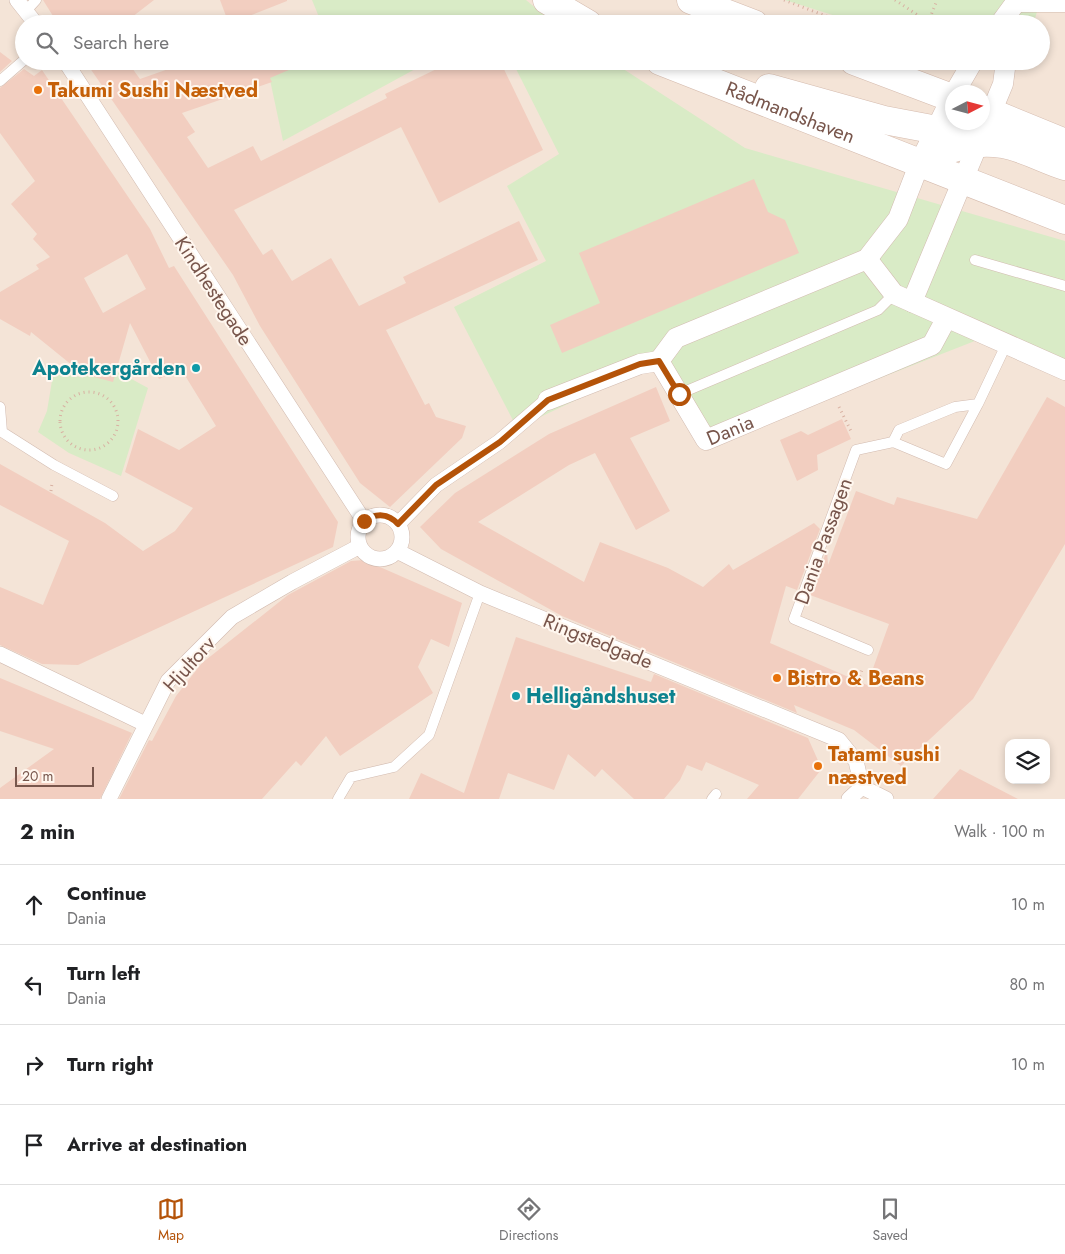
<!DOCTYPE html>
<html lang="en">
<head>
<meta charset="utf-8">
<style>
  :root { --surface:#fff; --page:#f6f6f6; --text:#202124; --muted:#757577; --line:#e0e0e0; --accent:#b45309 }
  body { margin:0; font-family:Jost,sans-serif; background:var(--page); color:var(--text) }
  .controls { position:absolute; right:15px; bottom:15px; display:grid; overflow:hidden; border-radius:10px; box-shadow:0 2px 8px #0003 }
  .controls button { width:45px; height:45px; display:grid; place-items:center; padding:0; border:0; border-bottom:1px solid var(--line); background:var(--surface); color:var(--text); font:25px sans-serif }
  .compass { position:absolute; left:945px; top:85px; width:45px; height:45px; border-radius:50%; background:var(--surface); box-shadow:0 2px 8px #0003; rotate:84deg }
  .scale { position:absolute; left:15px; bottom:12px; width:79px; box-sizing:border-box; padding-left:5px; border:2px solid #78564c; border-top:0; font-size:14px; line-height:18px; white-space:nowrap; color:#78564c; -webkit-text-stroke:4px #fff7ef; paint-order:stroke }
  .stop { position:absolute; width:15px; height:15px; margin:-11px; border:4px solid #b45309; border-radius:50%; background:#fff }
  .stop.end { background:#b45309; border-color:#fff; box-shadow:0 1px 5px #0008 }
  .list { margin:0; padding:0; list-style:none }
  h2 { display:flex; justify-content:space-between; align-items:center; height:65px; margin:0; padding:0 20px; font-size:21px }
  h2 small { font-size:16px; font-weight:400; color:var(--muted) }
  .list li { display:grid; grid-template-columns:32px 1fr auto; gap:15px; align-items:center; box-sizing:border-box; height:80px; padding:0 20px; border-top:1px solid var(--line) }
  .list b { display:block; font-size:19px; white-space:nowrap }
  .list p { margin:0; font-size:16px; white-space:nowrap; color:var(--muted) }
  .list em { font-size:16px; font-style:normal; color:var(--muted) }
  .icon { flex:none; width:28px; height:28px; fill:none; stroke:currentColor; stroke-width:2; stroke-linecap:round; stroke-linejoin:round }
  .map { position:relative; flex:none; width:1065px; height:799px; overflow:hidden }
  .search { position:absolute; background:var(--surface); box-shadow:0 2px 8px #0003; left:15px; right:15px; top:15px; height:55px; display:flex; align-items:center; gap:12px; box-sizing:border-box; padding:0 18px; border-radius:28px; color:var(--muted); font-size:19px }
  .sheet { height:385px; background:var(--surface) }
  nav { display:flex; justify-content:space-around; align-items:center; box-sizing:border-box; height:70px; border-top:1px solid var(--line); background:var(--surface); font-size:14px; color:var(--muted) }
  nav a { display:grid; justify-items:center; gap:2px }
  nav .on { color:var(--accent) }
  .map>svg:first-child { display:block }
  .residential { fill:#f4e4d7; fill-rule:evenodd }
  .green { fill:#d9ebc6 }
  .building { fill:#f2cec0; fill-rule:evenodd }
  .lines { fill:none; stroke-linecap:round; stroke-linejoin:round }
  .service-casing { stroke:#d2bbb0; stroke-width:11 }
  .pedestrian-casing { stroke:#d2bbb0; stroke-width:16 }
  .minor-casing { stroke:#d2bbb0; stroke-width:21 }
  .secondary-casing { stroke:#d5bbae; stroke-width:29 }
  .path { stroke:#d8b1a2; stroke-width:3; stroke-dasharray:1 4; stroke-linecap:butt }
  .service { stroke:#fff; stroke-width:10 }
  .pedestrian { stroke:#fff; stroke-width:15 }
  .minor { stroke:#fff; stroke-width:20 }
  .secondary { stroke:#fff; stroke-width:28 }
  .route { stroke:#b45309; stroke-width:6 }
  .food-dot { fill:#e8710a; stroke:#fff7ef; stroke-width:2 }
  .culture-dot { fill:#0f9aa8; stroke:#fff7ef; stroke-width:2 }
  .labels { text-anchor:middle; stroke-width:4; stroke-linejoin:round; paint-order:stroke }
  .food-label { font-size:20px; font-weight:bold; fill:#c56008; stroke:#fff7ef; text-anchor:start }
  .street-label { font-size:20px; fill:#78564c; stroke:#fff7ef }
  .culture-label { font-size:20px; font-weight:bold; fill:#0d838f; stroke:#fff7ef; text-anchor:end }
</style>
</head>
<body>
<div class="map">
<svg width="1065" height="799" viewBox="0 0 1065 799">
  <rect width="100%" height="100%" fill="#fdf3e9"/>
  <path class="residential" d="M0 0H1065V799H0ZM24 24H1041V61H24ZM952 92H982V122H952ZM1009 743H1046V780H1009Z"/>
  <path class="green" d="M312 0H526L555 24H306L319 17Z
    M785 0H1035L1037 12 1033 24H861Z
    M266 61H430L283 141Z
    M512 61H611L745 148 1065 241V372L985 337 814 404 712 448 663 359 517 428 454 307 546 261 507 186 559 154Z
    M93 358 148 388 121 476 69 453 38 432 47 411 54 369 83 378Z"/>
  <path class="building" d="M43 0H154L123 24H58Z
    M220 0H287V1L229 24Z
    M0 52 12 61 0 72Z
    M85 61H127L140 79 191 61H310L270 78 272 82 182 113 195 132 187 137 208 168 253 146 261 161 387 98 385 94 453 61H500L543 150 439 203 401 127 234 210 263 255 272 249 292 281 331 258 359 306 406 283 403 277 519 221 538 260 386 330 425 405 429 403 436 417 466 426 462 438 390 507 360 483 260 326 233 275Z
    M24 69 34 76 42 70 150 229 169 268 174 266 338 522 333 547 78 665 42 664 0 645V587L43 605 69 541 0 505V464L105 523 143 551 175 531 193 508 125 472 138 429 179 450 216 426 181 369 159 379 130 323 113 382 83 374 31 332 30 336 0 319V292L39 269 36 265 50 257 33 239 37 234 11 204 35 181 0 133V88ZM127 254 146 289 103 313 84 278Z
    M754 179 768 212 785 220 799 253 562 353 550 325 600 303 579 253Z
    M656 387 670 421 630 438 670 511 636 530 595 453 569 465 478 522 584 582 600 542 668 568 703 587 729 564 733 570 814 523 820 529 797 590 786 586 770 643 867 685 889 624 810 595 827 550 828 565 856 491 894 505 897 497 977 519 1047 397 1065 407V544L973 699 901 766 854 730 794 705 797 713 562 616 441 549 420 527 455 493 549 434Z
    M842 419 851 439 817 455 818 470 797 481 780 440 801 431 808 435Z
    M364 560 462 603 449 647 431 639 418 667 433 693 340 756 326 736 301 766 296 761 262 799H119L149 740 152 741 176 696 202 663 288 595 351 561Z
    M516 637 651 682 654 674 808 738 820 765V771L798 799H747L759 785 706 762 702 771 687 765 680 780 664 799H634L602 769 595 777 568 754 554 790 508 773 499 799H409L421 773 464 793Z
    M0 678 132 733 100 799H0V788L54 749 0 731Z
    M960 769 1018 799H933Z"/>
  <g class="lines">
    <defs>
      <path id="service" d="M26 11 36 0
        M0 81 24 60
        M975 260 1065 286
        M679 394 878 310 894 294
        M978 404 955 407 899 430 893 442 946 464 978 404 1006 345
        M0 407 2 432 54 465 113 496
        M868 650 794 619 856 450 893 442
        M338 799 351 777 394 767 429 735 480 593
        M712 799 716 794"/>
      <path id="pedestrian" d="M17 0 36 24
        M65 61 364 521
        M358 537a22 22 0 1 1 44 0a22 22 0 1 1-44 0Z
        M398 524 436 485 499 442 548 400
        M397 551 480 593 839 740 856 761 862 787 886 799
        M0 654 145 724
        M109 799 168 681 232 617 292 582 360 546
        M849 799 862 787"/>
      <g id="minor">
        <path d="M1016 2H1065"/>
        <path d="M1000 24 1016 2"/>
        <path d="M955 92 973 61"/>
        <path d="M867 259 894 294 1065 370"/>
        <path d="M912 302 1003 84 1006 61"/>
        <path d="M659 361 676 338 867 259 898 219 920 162 952 97"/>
        <path id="s1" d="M659 361 706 440 932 345 946 319"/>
        <path d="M548 400 640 364 659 361"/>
      </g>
      <g id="secondary">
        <path d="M547 0 588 24"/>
        <path d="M691 0 754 24"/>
        <path id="s2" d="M660 61 1065 220"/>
        <path d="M854 61 952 98"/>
        <path d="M769 88 884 120 937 130 968 122"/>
        <path d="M982 109 1065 143"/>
        <path d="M920 162C947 149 972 139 1002 144 1023 147 1045 160 1065 166"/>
      </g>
    </defs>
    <use href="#service" class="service-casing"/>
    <use href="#pedestrian" class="pedestrian-casing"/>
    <use href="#minor" class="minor-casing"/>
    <use href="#secondary" class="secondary-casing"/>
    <path class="path" d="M784 0 847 24
      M895 0 928 22
      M928 23 937 0
      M60 421a29 29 0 1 1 58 0a29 29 0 1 1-58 0Z
      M839 407 852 433
      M51 491 52 483
      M858 681 863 667"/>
    <use href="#service" class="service"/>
    <use href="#pedestrian" class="pedestrian"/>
    <use href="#minor" class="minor"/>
    <use href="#secondary" class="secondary"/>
  </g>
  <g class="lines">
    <path class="route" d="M364 521C376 513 388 513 398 524L436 485 500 442 548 400 640 364 659 361 679 394"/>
  </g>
  <g class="food-dot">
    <circle cx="38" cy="90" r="5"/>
    <circle cx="777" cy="678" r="5"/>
    <circle cx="818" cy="766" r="5"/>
  </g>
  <g class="culture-dot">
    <circle cx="196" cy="368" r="5"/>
    <circle cx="516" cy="696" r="5"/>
  </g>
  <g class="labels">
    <g class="food-label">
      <text x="48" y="97">Takumi Sushi Næstved</text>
      <text x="787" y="685">Bistro &amp; Beans</text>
      <text x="828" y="761">Tatami sushi<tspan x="828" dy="23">næstved</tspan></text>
    </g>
    <g class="street-label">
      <text dy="7" stroke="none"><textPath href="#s2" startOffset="140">Rådmandshaven</textPath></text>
      <text transform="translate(214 291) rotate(57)" y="7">Kindhestegade</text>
      <text dy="7" stroke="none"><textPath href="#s1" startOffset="118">Dania</textPath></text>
      <text transform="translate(823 541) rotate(-70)" y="7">Dania Passagen</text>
      <text transform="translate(598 641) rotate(22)" y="7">Ringstedgade</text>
      <text transform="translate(189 664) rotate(-48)" y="7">Hjultorv</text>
    </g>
    <g class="culture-label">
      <text x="186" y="375">Apotekergården</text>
      <text x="526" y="703" text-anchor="start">Helligåndshuset</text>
    </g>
  </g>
</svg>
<div class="controls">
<button><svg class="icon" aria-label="layers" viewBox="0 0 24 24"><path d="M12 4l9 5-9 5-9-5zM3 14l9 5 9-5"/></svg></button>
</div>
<svg class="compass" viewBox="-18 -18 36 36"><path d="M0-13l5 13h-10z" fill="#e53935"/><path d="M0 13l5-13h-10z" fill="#757577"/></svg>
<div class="scale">20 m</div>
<div class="stop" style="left:679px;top:394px"></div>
<div class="stop end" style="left:364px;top:521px"></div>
<div class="search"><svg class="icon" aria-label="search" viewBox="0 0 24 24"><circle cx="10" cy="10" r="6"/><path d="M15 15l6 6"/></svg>Search here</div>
</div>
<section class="sheet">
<h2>2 min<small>Walk · 100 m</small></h2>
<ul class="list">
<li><svg class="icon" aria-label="ahead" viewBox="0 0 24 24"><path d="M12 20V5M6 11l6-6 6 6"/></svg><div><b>Continue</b><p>Dania</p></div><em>10 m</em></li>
<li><svg class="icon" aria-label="left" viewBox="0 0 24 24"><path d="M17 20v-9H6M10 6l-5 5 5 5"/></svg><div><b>Turn left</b><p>Dania</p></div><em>80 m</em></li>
<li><svg class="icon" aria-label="right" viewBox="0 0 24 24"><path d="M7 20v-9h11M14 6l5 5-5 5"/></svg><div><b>Turn right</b></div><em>10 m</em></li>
<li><svg class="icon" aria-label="arrive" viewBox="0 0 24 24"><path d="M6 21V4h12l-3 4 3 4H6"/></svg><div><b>Arrive at destination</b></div></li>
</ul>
</section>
<nav>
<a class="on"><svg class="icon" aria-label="map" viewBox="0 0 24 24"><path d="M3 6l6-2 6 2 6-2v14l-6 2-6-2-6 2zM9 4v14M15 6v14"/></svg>Map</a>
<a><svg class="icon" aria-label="directions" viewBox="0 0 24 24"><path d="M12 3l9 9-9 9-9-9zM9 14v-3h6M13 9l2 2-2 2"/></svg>Directions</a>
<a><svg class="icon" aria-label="saved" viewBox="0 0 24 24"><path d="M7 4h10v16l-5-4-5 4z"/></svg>Saved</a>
</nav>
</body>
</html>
